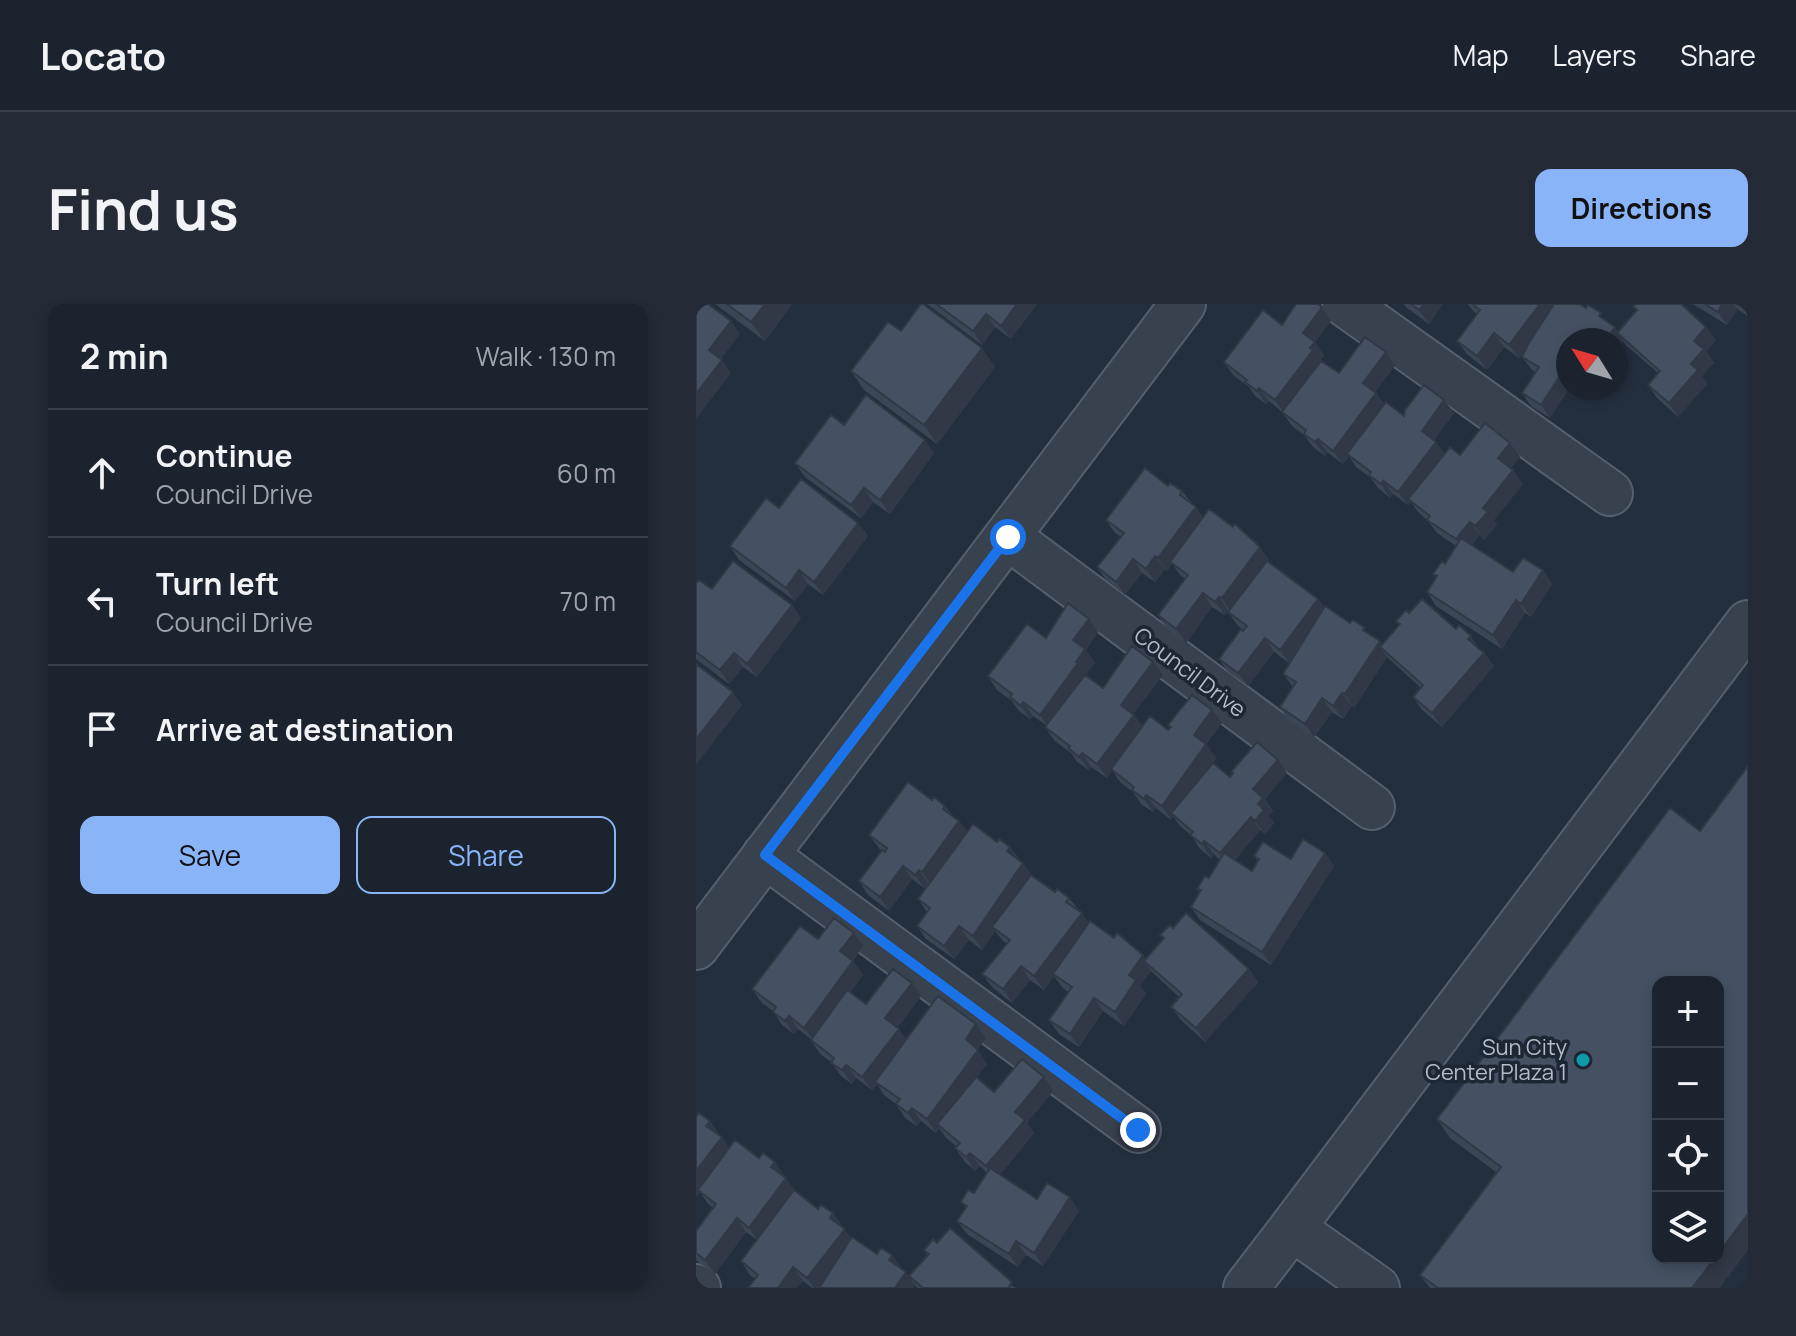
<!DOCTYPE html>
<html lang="en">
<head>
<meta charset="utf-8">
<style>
  :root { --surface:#1b232e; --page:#242b36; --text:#f1f3f6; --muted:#a0a4aa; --line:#39404a; --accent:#8ab4f8 }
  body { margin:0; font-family:Manrope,sans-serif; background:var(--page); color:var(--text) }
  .controls { position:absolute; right:24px; bottom:24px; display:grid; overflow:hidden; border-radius:16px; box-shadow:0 4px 12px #0003 }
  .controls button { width:72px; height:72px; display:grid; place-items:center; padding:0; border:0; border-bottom:2px solid var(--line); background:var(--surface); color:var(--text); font:40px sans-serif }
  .compass { position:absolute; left:860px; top:24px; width:72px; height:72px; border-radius:50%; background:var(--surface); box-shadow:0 4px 12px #0003; rotate:307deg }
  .stop { position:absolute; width:24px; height:24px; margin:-18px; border:6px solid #1a73e8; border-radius:50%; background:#fff }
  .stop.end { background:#1a73e8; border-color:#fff; box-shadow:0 2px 8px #0008 }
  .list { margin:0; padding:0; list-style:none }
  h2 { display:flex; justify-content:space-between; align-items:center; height:104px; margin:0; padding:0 32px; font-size:34px }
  h2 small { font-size:26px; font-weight:400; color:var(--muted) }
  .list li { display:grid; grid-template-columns:52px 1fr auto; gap:24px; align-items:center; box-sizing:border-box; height:128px; padding:0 32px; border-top:2px solid var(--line) }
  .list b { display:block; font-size:30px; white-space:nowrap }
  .list p { margin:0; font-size:26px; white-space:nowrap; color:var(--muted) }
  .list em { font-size:26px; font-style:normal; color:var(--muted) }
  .actions { display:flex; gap:16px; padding:24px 32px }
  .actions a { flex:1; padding:18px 0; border:2px solid var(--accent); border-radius:16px; text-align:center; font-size:28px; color:var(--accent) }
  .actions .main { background:var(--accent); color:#111 }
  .icon { flex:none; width:44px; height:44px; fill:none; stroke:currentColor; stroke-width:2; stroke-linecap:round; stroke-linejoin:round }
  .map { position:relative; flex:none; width:1052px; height:984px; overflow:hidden; border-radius:16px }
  header { display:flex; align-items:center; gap:48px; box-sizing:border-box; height:112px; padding:0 40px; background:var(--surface); border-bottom:2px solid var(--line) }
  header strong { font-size:38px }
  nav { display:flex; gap:44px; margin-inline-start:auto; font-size:28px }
  .intro { display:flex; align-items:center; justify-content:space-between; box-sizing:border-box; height:192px; padding:0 48px }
  h1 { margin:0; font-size:56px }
  .button { padding:20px 36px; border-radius:16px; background:var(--accent); color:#111; font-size:28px; font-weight:700 }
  main { display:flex; gap:48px; padding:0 48px }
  aside { flex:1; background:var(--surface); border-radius:16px; box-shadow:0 4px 12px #0003 }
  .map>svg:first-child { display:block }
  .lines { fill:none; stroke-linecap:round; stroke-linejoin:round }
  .minor-casing { stroke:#565f6c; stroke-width:48 }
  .minor { stroke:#38414e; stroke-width:44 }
  .wall { fill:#3b4654 }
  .shaded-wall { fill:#303945 }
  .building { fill:#455162; stroke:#303945; stroke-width:2 }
  .route { stroke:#1a73e8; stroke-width:10 }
  .culture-dot { fill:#0f9aa8; stroke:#1d2633; stroke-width:3 }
  .labels { text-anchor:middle; stroke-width:7; stroke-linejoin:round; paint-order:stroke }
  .street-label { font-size:22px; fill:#b4bcc9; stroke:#1d2633 }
  .poi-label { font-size:22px; fill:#b4bcc9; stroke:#1d2633; text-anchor:end }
</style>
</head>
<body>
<header>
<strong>Locato</strong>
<nav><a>Map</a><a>Layers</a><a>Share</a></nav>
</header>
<div class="intro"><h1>Find us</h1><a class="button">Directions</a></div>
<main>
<aside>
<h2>2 min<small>Walk · 130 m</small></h2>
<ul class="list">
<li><svg class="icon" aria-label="ahead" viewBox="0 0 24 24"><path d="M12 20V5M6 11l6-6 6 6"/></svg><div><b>Continue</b><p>Council Drive</p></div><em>60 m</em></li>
<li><svg class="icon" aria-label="left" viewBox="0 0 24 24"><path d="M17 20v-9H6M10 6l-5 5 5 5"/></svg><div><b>Turn left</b><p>Council Drive</p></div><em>70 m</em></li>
<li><svg class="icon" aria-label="arrive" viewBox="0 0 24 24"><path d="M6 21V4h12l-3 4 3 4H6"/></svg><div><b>Arrive at destination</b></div></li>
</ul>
<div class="actions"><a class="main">Save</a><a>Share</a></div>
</aside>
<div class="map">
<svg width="1052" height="984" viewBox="0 0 1052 984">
  <rect width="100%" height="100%" fill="#242f3e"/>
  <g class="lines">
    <defs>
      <path id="minor" d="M649 0 914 189
        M312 233 676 503
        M69 551 442 826
        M0 643 487 0
        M596 924 1052 319
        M0 983 2 984
        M550 984 596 924 681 984"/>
    </defs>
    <use href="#minor" class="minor-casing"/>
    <use href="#minor" class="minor"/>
  </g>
  <path class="wall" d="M19 0H96L69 37Z
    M231 0H341L315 35 299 23 286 41Z
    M708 0H747L733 20 710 3Z
    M772 0H883L910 17 922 28 941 7 937 3 1010 23 1020 36 1010 47 1018 59 1006 72 1011 80 982 113 961 94 952 81 962 69 931 42 927 37 872 36V84L854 114 835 102 826 89 839 68 836 66 826 53 830 45 823 54 808 43 791 66 771 50 761 37 781 10 777 7Z
    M997 0H1052V12L1041 5 1031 21Z
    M626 3 635 17 619 38 628 51 625 56 643 69 699 62 679 88 688 100 708 112 748 96 758 109 738 136 748 150 764 151 814 139 824 153 814 164 827 180 798 216 801 221 788 236 784 231 776 241 817 268 847 266 856 280 835 313 829 309 806 345 740 302 731 288 740 274 737 270 749 260 760 242 741 229 731 216 722 208 715 198 712 201 697 190 694 194 682 184 675 174 660 163 653 152 647 160 631 148 629 152 617 143 609 132 596 122 586 108 573 97 570 100 559 92 553 83 537 71 528 58 586 21Z
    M205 27 299 63 241 140 168 86 155 67Z
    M148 121 238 149 194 210 177 198 165 214 109 173 99 159Z
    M472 182 486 187 507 213 564 243 573 256 572 258 622 295 629 304 684 337 686 340 703 321 700 317 713 309 784 345 788 349 798 362 746 423 726 406 717 393 725 384 691 353 658 404 656 402 647 415 636 408 618 433 593 417 584 403 597 383 587 370 599 352 593 359 578 348 552 382 532 368 523 355 548 326 542 322 532 308 533 307 532 306 529 311 516 303 490 339 471 325 462 311 489 275 484 271 476 260 471 267 469 265 459 278 446 269 429 291 410 276 401 263 425 233 419 229 410 216Z
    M83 204 162 219 172 232 127 291 112 280 99 297 43 256 34 242Z
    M0 280 105 314 61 373 47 363 33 380 0 355Z
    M402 328 390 346 399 359 390 370 407 384 467 371 437 410 446 423 472 426 474 424 472 421 516 406 526 419 510 440 520 454 509 469 534 473 537 470 535 468 591 469 569 495 577 507 573 512 578 519 569 530 564 526 539 556 556 567 562 557 558 552 595 555 629 549 638 562 575 661 504 616 495 603 504 588 501 585 513 574 524 556 518 550 515 554 504 545 495 531 484 522 477 512 475 516 460 504 457 508 445 500 437 488 424 478 416 466 411 474 395 463 393 466 381 458 376 450 359 437 349 423 351 422 337 412 334 415 323 407 316 397 301 386 292 372 350 334Z
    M236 496 249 502 256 512 263 517 271 528 314 543 336 571 359 588 373 594 393 619 447 651 449 655 467 635 464 631 477 624 553 665 562 678 509 738 485 716 475 703 483 693 455 667 444 682 450 690 428 722 407 707 383 743 363 730 353 716 372 688 367 684 358 672 348 686 334 676 316 699 296 683 286 670 311 640 306 636 299 627 286 646 273 636 258 655 230 635 221 622 231 608 222 595 233 580 228 584 216 575 193 607 172 591 163 577 186 547 183 544 173 531Z
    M122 635 167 642 157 657 167 671 154 688 170 700 216 679 225 692 201 724 210 735 290 734 281 746 291 760 280 774 298 788 348 773 357 787 331 819 338 829 304 871 341 895 383 907 347 962 330 951 322 963 271 930 261 917 270 904 265 898 278 889 291 869 284 862 279 867 269 858 259 844 261 843 250 834 243 824 240 829 225 817 221 822 209 814 200 800 188 791 181 780 176 786 160 774 156 780 145 772 135 758 124 750 115 736V735L102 725 98 730 86 721 77 707 66 699 56 685Z
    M741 815 1024 984H734L724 971 800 868 754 834Z
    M14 817 23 830V831L33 844 79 858 88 871V872L99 887 122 905 137 909 155 935 206 965 213 972 231 951 228 946 241 939 320 984H221L219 981 116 984 107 977 59 975 54 971 45 957 61 936 50 928 19 970 0 956V927L17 904 12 900 4 888 0 893Z"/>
  <path class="shaded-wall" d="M69 0H96L69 37 55 18Z
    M321 0H341L315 35 305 22Z
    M728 0H747L733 20 723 6Z
    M844 0H864L823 54 813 41Z
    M1026 0H1037L1041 5 1031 21 1022 8Z
    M626 3 635 17 619 38 628 51 589 110 579 96 607 29Z
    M290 10 299 23 286 41 277 27Z
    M35 17 44 30 22 59 13 46Z
    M919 23 927 37 920 49V36H910Z
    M1010 23 1020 36 1010 47 1018 59 1006 72 1011 80 982 113 973 99 998 37Z
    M798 29 808 43 791 66 781 52Z
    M286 44 299 63 241 140 228 121Z
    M690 48 699 62 676 92 667 79Z
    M26 56 35 69 0 115V90Z
    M869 64 872 68V84H874L854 114 845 101Z
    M563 84 573 97 570 100 561 87Z
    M680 89 690 102 651 150 653 152 647 160 637 147Z
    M748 96 758 109 735 140 726 127Z
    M622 135 631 148 629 152 619 138Z
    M229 136 238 149 194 210 184 196Z
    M740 138 750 151 712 195 715 198 712 201 702 188Z
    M814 139 824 153 812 168 802 154Z
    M817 166 827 180 798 216 801 221 788 236 779 222 787 204Z
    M687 177 697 190 694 194 685 180Z
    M168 184 177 198 165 214 155 201Z
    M500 203 509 217 474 258 476 260 471 267 462 254Z
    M774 218 784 231 770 249 760 235Z
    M162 219 172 232 127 291 118 278Z
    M564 243 573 256 535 308 526 294Z
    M459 252 469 265 459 278 450 265Z
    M437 255 446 269 429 291 420 278Z
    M103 266 112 280 99 297 90 284Z
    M847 266 856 280 835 313 825 300Z
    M507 289 516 303 490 339 480 325Z
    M523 293 532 306 529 311 519 298Z
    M622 295 632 308 593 359 584 346Z
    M820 296 829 309 806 345 797 331Z
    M96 301 105 314 61 373 51 360Z
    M393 315 402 328 390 346 399 359 390 370 391 373 353 424 344 411 380 358 377 336Z
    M775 332 784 345 772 335Z
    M569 334 578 348 552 382 542 369Z
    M684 337 693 350 684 343 691 353 658 404 649 390Z
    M38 349 47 363 33 380 24 366Z
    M788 349 798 362 746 423 736 409Z
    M457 358 467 371 434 414 425 401Z
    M37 388 46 401 0 461V435Z
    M646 389 656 402 647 415 637 402Z
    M626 394 636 408 618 433 609 420Z
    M327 398 337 412 334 415 325 402Z
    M516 406 526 419 507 444 498 431Z
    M438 411 448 424 411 474 401 460Z
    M510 440 520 454 478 511 475 509 477 512 475 516 466 502Z
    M386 449 395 463 393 466 383 453Z
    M582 456 591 469 569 495 577 507 573 512 578 519 569 530 559 517 557 485Z
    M450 491 460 504 457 508 448 495Z
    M555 513 564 526 533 563 524 549Z
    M263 517 273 530 235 581 226 568Z
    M508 537 518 550 515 554 506 540Z
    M314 543 323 556 311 547Z
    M629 549 638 562 575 661 566 648Z
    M327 559 337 573 296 623 299 627 286 646 277 632Z
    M207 562 216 575 193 607 184 593Z
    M223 566 232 579 228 584 219 571Z
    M386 609 395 623 348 686 338 672Z
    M263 622 273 636 258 655 248 642Z
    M158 629 167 642 153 661 144 647Z
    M447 651 455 663 448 657 455 667 444 682 450 690 428 722 419 708 433 671Z
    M157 657 167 671 118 737 108 724Z
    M325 662 334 676 316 699 307 685Z
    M553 665 562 678 509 738 500 724Z
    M216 679 225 692 198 728 189 714Z
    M398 694 407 707 383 743 374 730Z
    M93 712 102 725 98 730 89 717Z
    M280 720 290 734 279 749 270 735Z
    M203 725 212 738 179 778 180 780 176 786 166 773Z
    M282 746 291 760 244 823 241 820 243 824 240 829 231 815Z
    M150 761 160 774 156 780 146 766Z
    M348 773 357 787 331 819 338 829 300 876 290 862 319 808Z
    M216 804 225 817 221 822 212 809Z
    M14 817 23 830 20 835 10 822Z
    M26 833 35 847 0 893V867Z
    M274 849 284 862 279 867 270 853Z
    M79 858 88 871 85 876 75 863Z
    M90 874 100 888 63 938 53 924Z
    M374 893 383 907 347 962 338 949Z
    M137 909 146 923 134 914Z
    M1052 910V946L1024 984H996L1019 954H1022V950Z
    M41 914 50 928 19 970 9 956Z
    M149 925 158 939 123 984H118L111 974Z
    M320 937 330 951 322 963 313 950Z
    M196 951 206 964 193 956Z
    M97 963 107 977 101 984H82Z
    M210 968 219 981 218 984H199Z"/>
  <path class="building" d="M0 0H12L35 17 13 46 26 56 0 90Z
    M31 0H69L55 18Z
    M225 0H227L286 44 228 121 155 67 192 18 205 27Z
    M240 0H321L305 22 290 10 277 27Z
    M600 0H621L626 3 607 29 619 38 614 44 617 46 579 96 563 84 561 87 549 78 551 76 528 58 567 6 586 21Z
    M715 0H728L723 6Z
    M776 0H844L813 41 798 29 781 52 761 37 784 6Z
    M858 0H883L890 4 892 1 905 9 903 12 919 23 910 36H872V66L869 64 845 101 826 89 843 63 826 53 831 42Z
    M940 0H985L1010 23 998 37 1008 45 995 60 1002 66 973 99 952 81 964 67 921 29 941 6 937 3Z
    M1009 0H1026L1022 8Z
    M669 33 690 48 667 79 680 89 637 147 622 135 619 138 608 130 610 126 586 108 625 57 643 69Z
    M728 81 748 96 726 127 740 138 702 188 687 177 685 180 673 171 675 168 651 150 690 98 708 112 709 106Z
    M170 91 229 136 184 196 168 184 155 201 99 159 135 111 148 121Z
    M789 119 814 139 802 154 817 166 787 204 792 208 779 222 774 218 760 235 731 216 734 212 712 195 754 143 764 151Z
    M449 164 472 182 474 179 486 187 484 191 500 203 462 254 459 252 450 265 437 255 420 278 401 263 428 229 410 216Z
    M105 175 162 219 118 278 103 266 90 284 34 242 70 194 83 204Z
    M513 205 537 223 539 220 564 243 526 294 523 293 519 298 507 289 480 325 462 311 492 271 474 258Z
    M765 234 817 268 827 254 847 266 825 300 820 296 797 331 731 288 741 272 737 270 746 257 749 260Z
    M37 257 96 301 51 360 38 349 24 366 0 348V280L3 276 16 285Z
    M571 257 622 295 584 346 569 334 542 369 523 355 545 325 547 327 551 322 532 308Z
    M726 295 760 325 763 321 775 332 772 335 788 349 736 409 717 393 727 381 684 343 704 320 700 317 710 306 713 309Z
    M372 299 393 315 377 336 389 345 380 358 382 359 344 411 327 398 325 402 314 393 316 390 292 372 331 320 350 334Z
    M629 302 654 319 657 316 669 324 667 326 684 337 649 390 646 389 637 402 626 394 609 420 584 403 600 378 587 370Z
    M436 342 457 358 425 401 438 411 401 460 386 449 383 453 372 444 374 442 349 423 389 371 407 384Z
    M0 360 37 388 0 435Z
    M496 391 516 406 498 431 510 440 466 502 450 491 448 495 436 486 438 483 415 465 454 412 472 426 475 423 472 421Z
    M561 438 582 456 557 485 567 494 562 500 568 506 559 517 555 513 524 549 508 537 506 540 494 531 497 528 475 509 517 459 534 473 537 469 535 468Z
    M1052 462V910L1022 950V678H962V954H1019L996 984H742L724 971 805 863 741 815 974 504 1004 527Z
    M212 478 236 496 238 493 249 502 247 505 263 517 226 568 223 566 219 571 207 562 184 593 163 577 186 546 189 548 191 544 173 531Z
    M277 520 301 538 303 535 314 543 311 547 327 559 277 632 263 622 248 642 221 622 234 604 222 595Z
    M607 535 629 549 566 648 495 603 505 586 501 585 509 572 513 574 528 549 556 567 563 555 558 552 567 538 595 555Z
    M335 571 359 588 361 585 373 594 370 598 386 609 338 672 325 662 307 685 286 670 314 636 296 623Z
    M490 609 553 665 500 724 475 703 486 690 448 657 468 634 464 631 474 621 477 624Z
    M138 614 158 629 144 647 157 657 108 724 93 712 89 717 77 708 80 703 56 685 104 622 122 635Z
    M394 617 418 634 421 629 447 651 433 671 440 676 419 708 398 694 374 730 353 716 376 683 357 670Z
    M197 665 216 679 189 714 203 725 166 773 150 761 146 766 135 759 138 754 115 736 151 686 170 700Z
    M242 692 280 720 270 735 282 746 231 815 216 804 212 809 200 800 204 795 179 778Z
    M326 755 348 773 319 808 329 816 290 862 274 849 270 853 259 844 264 839 241 820 280 773 298 788Z
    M3 809 14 817 10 822 26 833 0 867V813Z
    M39 836 63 854 67 849 79 858 75 863 90 874 53 924 41 914 9 956 0 949V927L20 900 2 886Z
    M294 864 341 895 351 879 374 893 338 949 320 937 313 950 261 917 271 902 265 898 272 886 278 889Z
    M98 886 122 905 125 901 137 909 134 914 149 925 111 974 97 963 82 984H52L62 971 45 957Z
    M254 924 316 978 312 984H227L213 972 233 950 228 946 237 935 241 939Z
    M156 933 181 950 185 944 196 951 193 956 210 968 199 984H123Z"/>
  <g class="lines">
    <path class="route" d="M312 233 69 551 442 826"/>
  </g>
  <circle class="culture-dot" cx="887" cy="756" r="8"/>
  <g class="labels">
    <g class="street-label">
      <text transform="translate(494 368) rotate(37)" y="8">Council Drive</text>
    </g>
    <g class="poi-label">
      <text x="871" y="751">Sun City<tspan x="871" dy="25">Center Plaza 1</tspan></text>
    </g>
  </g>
</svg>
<div class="controls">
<button>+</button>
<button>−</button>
<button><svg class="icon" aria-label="locate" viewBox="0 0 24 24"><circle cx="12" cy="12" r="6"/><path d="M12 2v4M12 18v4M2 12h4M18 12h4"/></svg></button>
<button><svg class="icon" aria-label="layers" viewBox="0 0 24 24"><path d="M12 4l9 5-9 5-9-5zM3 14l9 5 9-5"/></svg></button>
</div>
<svg class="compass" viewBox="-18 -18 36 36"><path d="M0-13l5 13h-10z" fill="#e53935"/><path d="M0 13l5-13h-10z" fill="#a0a4aa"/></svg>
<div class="stop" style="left:312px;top:233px"></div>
<div class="stop end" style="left:442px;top:826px"></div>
</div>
</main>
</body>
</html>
